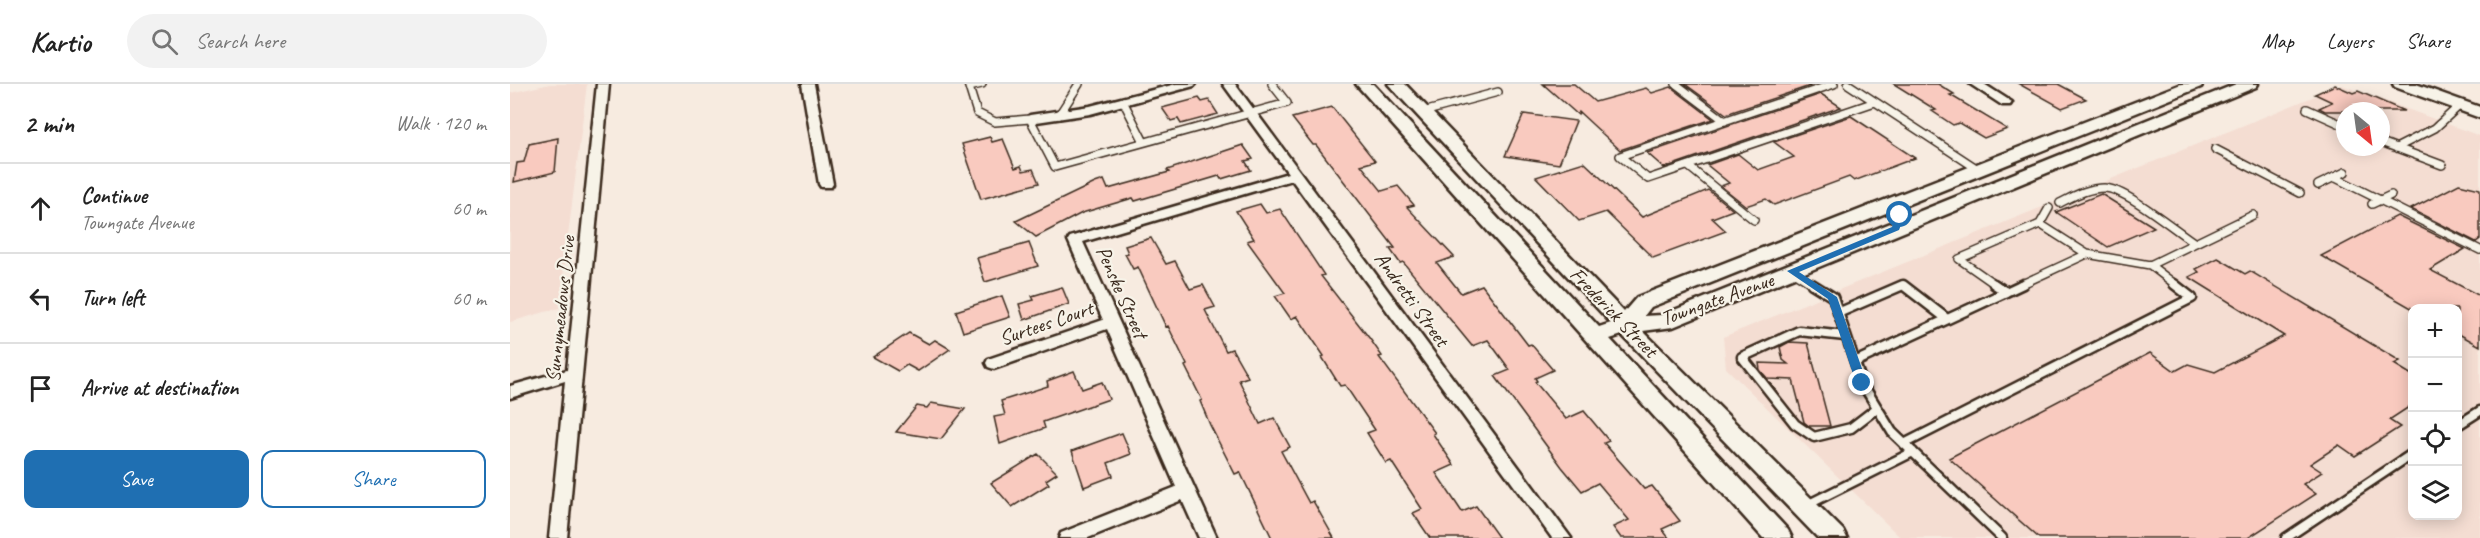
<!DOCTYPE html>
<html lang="en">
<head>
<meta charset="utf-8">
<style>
  :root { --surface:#fff; --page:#f2f2f2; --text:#222; --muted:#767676; --line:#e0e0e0; --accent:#1f6fb2 }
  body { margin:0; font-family:Caveat,sans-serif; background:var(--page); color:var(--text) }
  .controls { position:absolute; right:18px; bottom:18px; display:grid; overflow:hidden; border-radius:12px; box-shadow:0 3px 15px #0003 }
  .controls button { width:54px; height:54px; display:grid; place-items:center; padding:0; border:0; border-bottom:2px solid var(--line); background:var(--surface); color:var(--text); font:30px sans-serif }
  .compass { position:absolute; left:1826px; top:18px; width:54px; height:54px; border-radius:50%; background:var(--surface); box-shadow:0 3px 15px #0003; rotate:151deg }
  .stop { position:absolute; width:18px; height:18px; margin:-14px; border:4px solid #1f6fb2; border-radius:50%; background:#fff }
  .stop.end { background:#1f6fb2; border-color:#fff; box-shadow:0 2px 6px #0008 }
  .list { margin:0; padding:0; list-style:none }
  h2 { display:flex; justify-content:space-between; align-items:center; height:78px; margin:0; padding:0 24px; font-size:26px }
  h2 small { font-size:20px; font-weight:400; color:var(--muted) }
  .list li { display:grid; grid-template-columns:39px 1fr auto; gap:18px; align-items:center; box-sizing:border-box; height:90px; padding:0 24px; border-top:2px solid var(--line) }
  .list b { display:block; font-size:22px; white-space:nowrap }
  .list p { margin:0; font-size:20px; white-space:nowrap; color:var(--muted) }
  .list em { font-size:20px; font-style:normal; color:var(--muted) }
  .actions { display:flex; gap:12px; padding:18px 24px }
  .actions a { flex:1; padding:14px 0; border:2px solid var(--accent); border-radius:12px; text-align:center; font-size:21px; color:var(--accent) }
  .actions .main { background:var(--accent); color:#fff }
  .icon { flex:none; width:33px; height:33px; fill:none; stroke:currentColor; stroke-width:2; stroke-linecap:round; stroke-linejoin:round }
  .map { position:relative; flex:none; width:1970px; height:454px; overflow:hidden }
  header { display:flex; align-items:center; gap:36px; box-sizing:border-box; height:84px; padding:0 30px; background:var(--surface); border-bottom:2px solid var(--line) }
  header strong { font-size:28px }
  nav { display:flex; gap:33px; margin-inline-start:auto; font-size:21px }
  .search { width:420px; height:54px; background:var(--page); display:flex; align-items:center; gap:15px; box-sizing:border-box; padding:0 21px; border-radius:33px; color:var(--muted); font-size:22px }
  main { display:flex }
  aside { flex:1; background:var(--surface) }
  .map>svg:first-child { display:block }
  .built { fill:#f4ddd2; fill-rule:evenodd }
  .building { fill:#f9cabf; stroke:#3b2a1e; stroke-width:1.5 }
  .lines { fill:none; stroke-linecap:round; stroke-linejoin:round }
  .lane-far1-casing { stroke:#3b2a1e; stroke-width:10 }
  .lane-casing { stroke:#3b2a1e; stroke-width:13 }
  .street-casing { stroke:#3b2a1e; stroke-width:5 }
  .secondary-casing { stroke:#3b2a1e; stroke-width:5 }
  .lane-far1 { stroke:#f7f3e8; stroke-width:7 }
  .lane { stroke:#f7f3e8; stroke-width:8 }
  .street { fill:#f7f3e8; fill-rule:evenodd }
  .secondary { fill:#f7f3e8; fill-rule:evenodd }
  .route { fill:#1f6fb2 }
  .labels { text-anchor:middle; stroke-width:4.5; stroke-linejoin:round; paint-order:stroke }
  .street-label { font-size:21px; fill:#3b2a1e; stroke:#f7f3e8 }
</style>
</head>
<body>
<header>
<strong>Kartio</strong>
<div class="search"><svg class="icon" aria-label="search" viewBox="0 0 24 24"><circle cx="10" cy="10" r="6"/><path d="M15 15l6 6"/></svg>Search here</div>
<nav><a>Map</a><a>Layers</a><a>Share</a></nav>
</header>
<main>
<aside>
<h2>2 min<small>Walk · 120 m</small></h2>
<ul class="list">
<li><svg class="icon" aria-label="ahead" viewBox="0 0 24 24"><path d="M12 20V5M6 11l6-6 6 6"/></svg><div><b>Continue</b><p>Towngate Avenue</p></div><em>60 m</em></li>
<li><svg class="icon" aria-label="left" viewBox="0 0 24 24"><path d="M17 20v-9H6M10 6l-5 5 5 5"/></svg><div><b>Turn left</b></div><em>60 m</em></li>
<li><svg class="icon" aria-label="arrive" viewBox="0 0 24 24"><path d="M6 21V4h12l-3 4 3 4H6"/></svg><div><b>Arrive at destination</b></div></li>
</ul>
<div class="actions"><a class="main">Save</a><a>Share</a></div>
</aside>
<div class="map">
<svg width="1970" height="454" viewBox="0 0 1970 454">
  <rect width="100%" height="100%" fill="#f7ebe0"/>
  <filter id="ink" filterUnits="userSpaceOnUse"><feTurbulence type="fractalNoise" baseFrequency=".0167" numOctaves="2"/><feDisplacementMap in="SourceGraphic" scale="12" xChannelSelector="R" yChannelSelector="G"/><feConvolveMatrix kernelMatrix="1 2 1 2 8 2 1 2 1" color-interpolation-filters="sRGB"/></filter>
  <g filter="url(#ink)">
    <path class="built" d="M40 0H77L49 224 0 238V9Z
      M1832 1 1970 52V454H1391L1216 284 1213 253ZM1835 27H1871V63H1835ZM1902 225H1948V432H1902Z"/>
    <path class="building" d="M1033 0H1064L1085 18 1136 4 1142 9 1161 3 1203 35 1110 66 1069 28 1068 31Z
      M1175 0H1296L1300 2 1216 30Z
      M1384 0H1428L1444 10 1440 11 1497 45 1474 54 1449 39 1443 41 1422 27 1426 26Z
      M1509 0H1548L1576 15 1552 24Z
      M1825 1 1843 9 1848 7 1894 27H1815L1809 24 1822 18 1805 10Z
      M1311 10 1331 23 1154 84 1137 69Z
      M689 14 692 18 699 16 708 30 671 40 668 35 661 37 652 24Z
      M822 23 865 77 851 81 872 107 888 102 904 121 897 123 944 173 927 179 951 209 972 201 1018 261 1021 260 1043 286 1025 294 1027 297 1025 298 1056 335 1074 327 1099 357 1094 359 1134 405 1142 402 1170 437 1152 445 1159 454H1111L1103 443 1119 436 1088 399 1072 407 1052 383 985 292 1000 286 978 256 962 262 893 178 890 179 880 165 885 164 806 61H803L782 34Z
      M1014 30 1066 37 1049 80 995 72Z
      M1341 32 1405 74 1344 97 1339 93 1264 121 1256 115 1236 122 1211 102 1219 99 1197 81 1228 70 1248 86 1284 73 1264 58Z
      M480 53 482 58 493 55 505 84 511 82 513 87 523 85 529 99 471 115 452 60Z
      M48 54 45 88 4 98 7 79 14 78 19 60Z
      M733 61 743 75 735 77 741 86 711 95 709 92 625 117 623 114 572 129 526 153 506 137 585 99 594 96 598 105 659 88 657 86Z
      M1074 78 1132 133 1198 106 1223 126 1202 134 1216 147 1143 174 1096 128 1069 137 1026 93Z
      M1949 100 1970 105V155L1966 158 1901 125Z
      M1591 110 1644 143 1598 163 1546 128Z
      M750 120 756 129 770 125 814 191 811 192 860 255 872 272 869 273 925 349 923 350 944 381 926 389 952 428 966 422 989 454H920L903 429 912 425 881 377 876 379 857 349 865 346 835 301 830 302 812 273 814 272 787 232 781 235 765 212 775 209 737 157 744 155 726 127Z
      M1887 132 1955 165 1920 186 1970 212V262L1947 249V225H1903L1811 172Z
      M641 154 656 180 665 177 680 205 693 201 705 223 695 226 716 267 722 265 738 293 729 296 750 340 764 334 780 363 771 367 799 419 803 417 824 454H762L730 388 725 390 700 341 690 317 692 316 675 282 677 281 658 242 656 243 628 183 623 185 615 170 618 169 615 162Z
      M519 159 528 182 475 198 467 174Z
      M1708 174 1735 190 1740 187 1890 277 1884 280 1902 291V321L1879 336 1890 343 1845 372 1829 361 1800 380 1812 388 1793 400 1806 410 1738 454H1529L1439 374 1640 269 1665 287 1678 280 1705 288 1774 252 1679 193 1689 188 1686 185Z
      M552 203 559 220 514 236 509 220 524 216 522 212Z
      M492 212 500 233 453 248 446 227Z
      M399 249 419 260 425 256 440 265 408 287 397 281 388 287 363 273Z
      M1279 258 1298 259 1320 342H1299L1294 338 1283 296 1258 295 1250 286 1249 279 1278 280 1273 276 1270 263Z
      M564 287 572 305 592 298 599 315 533 338 535 344 490 360 484 333 495 331 491 317 538 302 537 297Z
      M421 319 455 325 431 355 386 348 407 322 417 324Z
      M612 349 621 370 598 379 603 392 574 403 562 367Z
      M528 370 547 389 536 396 539 400 502 423 481 399Z"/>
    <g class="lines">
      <defs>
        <path id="lane-far1" d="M458 0 467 29 485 38 520 35 545 83 777 19 762 0
          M1166 0 1215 37
          M1324 0 1110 72 1138 95 1365 18
          M1338 0 1469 86
          M459 3 472 0
          M613 17 634 58
          M1797 25 1835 42
          M913 28 988 8
          M549 31 569 0
          M1871 58 1932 81
          M1886 64 1925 44 1949 22
          M1705 65 1790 109
          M1178 82 1244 136
          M1824 93 1970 166
          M1808 101 1835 88
          M1550 119C1564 112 1578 104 1594 104 1615 104 1665 146 1685 159
          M1862 120 1881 111
          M1530 140 1539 124
          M1577 170 1640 181 1666 201
          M1640 181 1743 131
          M1282 187 1304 201
          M1486 201 1449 175 1530 140 1577 170 1510 201"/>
        <path id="lane" d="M1302 200 1323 213 1352 299 1382 348 1492 454
          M1484 200 1496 208
          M1496 208 1513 200
          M1328 229 1393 201 1437 235
          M1335 252 1289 247 1232 273 1285 340 1304 353 1341 344 1367 324
          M1345 278 1496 208
          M1948 341 1970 327
          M1394 360 1682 214 1664 200
          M1297 421 1403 368
          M1776 454 1902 370"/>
        <path id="street" d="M87 0H99L57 454H39L55 297 0 314V302L57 286Z
          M292 0H304L323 100 321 103H311L309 100Z
          M666 0H686L684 2 580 30 520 39 514 35 520 31 580 22Z
          M713 0H725L1061 454H1042L782 96 573 158 707 454H689L672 416 578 454H549L551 449 666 403 597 245 484 285 478 283 476 279 478 275 593 236 558 156 560 153 778 89Z
          M1460 0H1474L1502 18 1500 21H1492Z"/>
        <path id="secondary" d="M846 0H863L1089 243 1101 239 878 0H895L1114 228 1127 213 1671 0H1693L1691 3 1141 223 1134 232 1152 231 1726 0H1748L1746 3 1163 243 1133 247 1333 446 1337 454H1308L1112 251 1100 255 1278 446 1282 454H1253Z
          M1883 0H1906L1970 23V34L1885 3Z"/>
      </defs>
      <use href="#lane-far1" class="lane-far1-casing"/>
      <use href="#lane" class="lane-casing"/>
      <use href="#street" class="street-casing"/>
      <use href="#secondary" class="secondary-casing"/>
      <use href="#lane-far1" class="lane-far1"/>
      <use href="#lane" class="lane"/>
      <use href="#street" class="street"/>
      <use href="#secondary" class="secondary"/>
    </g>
  </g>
  <path class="route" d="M1390 128 1395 131 1389 146 1289 188 1327 213 1357 299 1352 303 1346 299 1318 215 1277 187 1382 143 1386 131Z"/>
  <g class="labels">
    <g class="street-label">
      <text transform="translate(612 208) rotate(66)" y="7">Penske Street</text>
      <text transform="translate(902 215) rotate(54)" y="7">Andretti Street</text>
      <text transform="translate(1207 215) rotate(-20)" y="7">Towngate Avenue</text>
      <text transform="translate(50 225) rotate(-84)" y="7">Sunnymeadows Drive</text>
      <text transform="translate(1104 228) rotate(46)" y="7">Frederick Street</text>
      <text transform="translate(536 239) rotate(-19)" y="7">Surtees Court</text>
    </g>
  </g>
</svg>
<div class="controls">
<button>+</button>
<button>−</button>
<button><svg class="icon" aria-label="locate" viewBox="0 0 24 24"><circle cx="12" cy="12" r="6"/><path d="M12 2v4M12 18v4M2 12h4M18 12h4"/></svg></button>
<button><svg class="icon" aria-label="layers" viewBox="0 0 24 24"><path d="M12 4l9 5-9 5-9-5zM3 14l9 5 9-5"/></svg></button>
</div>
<svg class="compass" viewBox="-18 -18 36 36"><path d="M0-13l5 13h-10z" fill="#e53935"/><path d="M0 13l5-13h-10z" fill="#767676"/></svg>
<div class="stop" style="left:1390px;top:131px"></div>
<div class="stop end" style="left:1352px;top:299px"></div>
</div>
</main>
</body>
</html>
